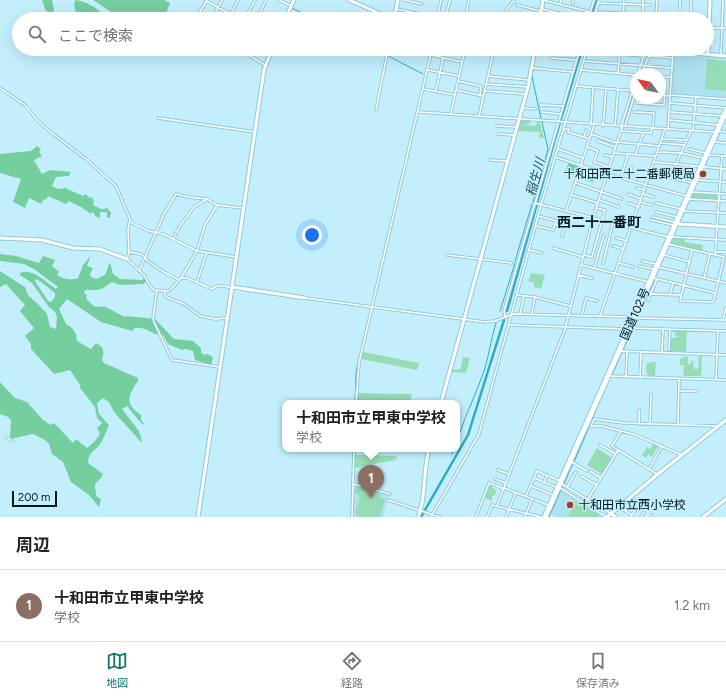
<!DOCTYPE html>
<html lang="ja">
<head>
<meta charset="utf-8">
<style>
  :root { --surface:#fff; --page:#f6f6f6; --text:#202124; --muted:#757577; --line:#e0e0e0; --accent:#0f766e }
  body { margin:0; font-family:Figtree,"Noto Sans JP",sans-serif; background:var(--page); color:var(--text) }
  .compass { position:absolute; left:630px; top:68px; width:36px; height:36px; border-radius:50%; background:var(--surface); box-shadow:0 4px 16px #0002; rotate:303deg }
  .scale { position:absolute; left:12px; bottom:10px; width:45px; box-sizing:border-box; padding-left:4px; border:2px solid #01161c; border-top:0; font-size:11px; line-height:14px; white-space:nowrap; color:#01161c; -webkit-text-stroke:3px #c3effd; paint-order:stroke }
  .you { position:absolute; left:312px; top:235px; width:14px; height:14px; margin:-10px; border:3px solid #fff; border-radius:50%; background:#1a73e8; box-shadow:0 0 0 6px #1a73e833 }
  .badge { display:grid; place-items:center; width:26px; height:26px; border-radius:50%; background:var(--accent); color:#fff; font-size:13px; font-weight:700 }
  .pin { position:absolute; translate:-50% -33px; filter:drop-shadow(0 1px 2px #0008) }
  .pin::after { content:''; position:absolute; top:21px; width:14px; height:12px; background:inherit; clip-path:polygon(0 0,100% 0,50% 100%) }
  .popup { position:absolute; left:282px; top:400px; width:178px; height:52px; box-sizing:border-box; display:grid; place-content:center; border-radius:8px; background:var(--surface); filter:drop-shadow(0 1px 3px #0005); font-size:13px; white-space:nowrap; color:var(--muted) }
  .popup b { font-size:15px; color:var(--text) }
  .popup::after { content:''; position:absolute; left:50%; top:100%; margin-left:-8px; border:8px solid transparent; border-top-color:var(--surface) }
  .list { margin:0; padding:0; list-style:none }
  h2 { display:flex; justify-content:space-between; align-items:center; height:52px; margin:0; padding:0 16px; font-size:17px }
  h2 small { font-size:13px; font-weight:400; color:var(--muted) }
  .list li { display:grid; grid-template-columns:26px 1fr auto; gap:12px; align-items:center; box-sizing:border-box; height:72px; padding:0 16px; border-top:1px solid var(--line) }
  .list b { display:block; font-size:15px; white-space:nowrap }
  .list p { margin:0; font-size:13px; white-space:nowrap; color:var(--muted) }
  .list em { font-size:13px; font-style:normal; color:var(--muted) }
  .icon { flex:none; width:22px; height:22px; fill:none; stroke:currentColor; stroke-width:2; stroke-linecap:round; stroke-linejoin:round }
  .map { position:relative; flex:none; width:726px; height:517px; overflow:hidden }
  .search { position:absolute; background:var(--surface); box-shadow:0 4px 16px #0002; left:12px; right:12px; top:12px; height:44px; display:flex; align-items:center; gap:10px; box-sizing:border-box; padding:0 14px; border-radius:22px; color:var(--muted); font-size:15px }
  .sheet { height:124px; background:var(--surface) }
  nav { display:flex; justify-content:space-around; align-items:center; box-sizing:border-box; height:56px; border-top:1px solid var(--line); background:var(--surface); font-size:11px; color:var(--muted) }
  nav a { display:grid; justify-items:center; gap:2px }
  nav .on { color:var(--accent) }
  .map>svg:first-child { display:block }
  .built { fill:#aee2f1 }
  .green { fill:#96ddb5 }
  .forest { fill:#74ce9e; fill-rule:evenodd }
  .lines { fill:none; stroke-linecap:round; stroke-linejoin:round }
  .stream { stroke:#2eabc9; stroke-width:1 }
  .river { stroke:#2eabc9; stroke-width:2.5 }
  .street-casing { stroke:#91c9da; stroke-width:3.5 }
  .secondary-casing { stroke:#91c9da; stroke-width:5 }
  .highway-casing { stroke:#91c9da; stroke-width:7 }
  .street { stroke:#fff; stroke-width:1.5 }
  .secondary { stroke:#fff; stroke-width:3 }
  .highway { stroke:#fff; stroke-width:5 }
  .poi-dot { fill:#a23c16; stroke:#c3effd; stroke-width:1.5 }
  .labels { text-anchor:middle; stroke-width:3; stroke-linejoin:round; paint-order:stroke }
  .poi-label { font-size:12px; fill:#01161c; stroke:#c3effd; text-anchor:end }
  .street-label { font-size:12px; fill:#01161c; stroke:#c3effd }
  .water-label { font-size:13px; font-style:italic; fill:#215260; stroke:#c3effd }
  .quarter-label { font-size:14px; font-weight:bold; fill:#01161c; stroke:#c3effd }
</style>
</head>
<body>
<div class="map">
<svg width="726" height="517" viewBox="0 0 726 517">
  <rect width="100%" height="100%" fill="#c3effd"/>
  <path class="built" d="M674 53 726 57V98L672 94 670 93Z
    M355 485 389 495 383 517H353Z
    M562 490 605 517H557L551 514Z"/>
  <path class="green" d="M707 59 726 61V91L705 89Z
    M520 120H525L526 122V121H530V124L521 125 536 126 537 122H540L544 138H539L540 132 517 131Z
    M587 169 597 172 593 183 584 180Z
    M692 193 717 195V199L690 198Z
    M674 238 684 239 685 242 703 245 702 251 671 243Z
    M531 273 545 275 541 289 534 287V283L528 281Z
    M676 330 687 331 686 353 670 352 671 338 680 337V333V337L675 336Z
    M363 352 419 363 417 370 361 359Z
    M699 355H702L701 376H683L684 365H680V359L683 358 684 356 688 357V364H691V361H693L694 369H698Z
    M463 357 470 358 466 373 451 372 452 369 460 370Z
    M651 362H656L655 377 648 376 646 370 647 363H651Z
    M358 393 412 394 410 402 357 401Z
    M654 443 659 445 652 457 648 454 646 458 642 455 647 447 650 449Z
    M597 448 612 458 602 474 587 465Z
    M355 455 397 456 396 460 354 468Z
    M490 485 493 486 492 488 497 490 494 496H492V501L485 498Z
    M356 486 365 488 364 494 365 490 380 494 379 497 385 499 380 517H362L355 515 360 496 355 493Z
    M576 502H579L599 515 598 517H568L569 514Z"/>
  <path class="forest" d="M42 0H52L54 9 53 15 49 14 45 9Z
    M75 0C86 1 102 10 106 19H79C76 13 73 7 75 0Z
    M93 0H164L170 3 164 19H122Z
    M37 146 41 149 39 152 42 156 34 160 42 174 50 170 71 172 69 176 56 177 52 186 58 189 65 188 83 196 85 194 90 198 92 197 94 201 93 205 101 209 108 208V210L111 212 110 218 107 217V212H100V218L95 216V214L91 212V214L81 207 69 201 66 204 48 196 46 200 44 199 41 204 29 198 25 208 13 202 21 179 0 173V154L31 151Z
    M569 163 577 166 578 168 574 175 565 173 568 164Z
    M0 254 16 256 39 263 43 256 55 260 52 266 59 272 57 275C63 279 71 281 78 278L82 268V266L86 262 89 257H90L87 266 93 268 90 274 91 277 96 279 105 275 110 262 113 274 120 279 142 280 144 278 146 281 144 284 120 285 112 282C107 285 102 290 96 290 92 291 89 289 85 290L84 293 87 295 86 298C98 313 97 303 108 308 114 311 120 315 126 317L127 316 155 319 174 339 193 341 201 348V353L205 355 207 354 213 357 211 365 195 360 193 351 186 349 182 350 168 344 163 335C155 337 146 326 135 328L132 331 101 322 67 299 59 309 66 324 72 328 76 334 77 341 91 349 96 343C105 348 104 350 102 360L104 363 138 378V381C127 397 125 404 141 415V420L145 425 141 423 127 406 122 409 139 431 142 441 141 442 114 412 109 402 103 398 97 403 99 414 109 425C106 431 104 439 100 444 95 451 88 452 88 463L103 474 101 478 95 484 96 496 101 499 99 507 89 495 71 482 63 462 52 454 49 444 45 440 33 434 11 439 10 437 11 420 8 417 0 414V382L15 398 27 402 43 420 51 425 54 423 73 443 76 439 87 448 95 441 100 434 97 428 102 423 97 418 95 407 80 388V385L70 370 54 374 31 349V344L25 336 34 328 20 311 25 305 6 284 0 287V271L25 287 28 295 39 305 47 314 50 327 56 329 57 317 55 312 49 307 32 283 20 275V273C32 267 47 283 56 289L58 287 34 269 24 264 0 261ZM36 279 41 282 55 293V297L51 302 48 301C44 294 39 288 35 281Z"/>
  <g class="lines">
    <path class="stream" d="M292 8 314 19
      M438 19 442 0
      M373 49 386 55
      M388 56 423 74
      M533 67 534 62
      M533 72V69
      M532 76 541 119
      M716 141 720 132
      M710 153 714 144
      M705 166 709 156
      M699 179 703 170
      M693 191 695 186
      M690 198 692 194
      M533 202 548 149 542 122
      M685 209 689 201
      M680 221 684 213
      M674 235 678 226
      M670 243 672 238
      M665 254 669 246
      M515 261 532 204
      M660 266 664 257
      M655 277 659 269
      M500 311 515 263
      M638 316 654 280
      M633 327 637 319
      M623 350 632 331
      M356 373 358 363
      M612 375 622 352
      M603 394 606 387
      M355 403 356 374
      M590 424 602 396
      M460 432C467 411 477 392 484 371 489 355 491 339 496 323
      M457 440 459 434
      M452 454 454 449
      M353 458V449
      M574 462 589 427
      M564 484 573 463
      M352 486 353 460
      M562 488 563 486
      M351 517 352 488
      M549 517 561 490"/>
    <path class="river" d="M591 19 597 0
      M507 311 555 139 582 49
      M421 517 468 435 504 320"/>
    <defs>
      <path id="street" d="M279 0 291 6
        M404 0 422 4
        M543 0 590 12
        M206 1 240 19
        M573 3V0
        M598 3 650 5
        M560 4 561 0
        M517 5 540 11
        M396 9 421 14
        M542 9 563 14
        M595 12 691 16 702 17 701 19
        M231 14 238 0
        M643 14V0
        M198 15 207 0
        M656 15 657 0
        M691 16V0
        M594 18 607 19
        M212 19 222 0
        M245 19 255 0
        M257 19 266 0
        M376 19 378 14
        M437 19 441 0
        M445 19 450 0
        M465 19 469 0
        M504 19 507 9 514 0
        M513 19 514 15
        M524 19 525 14
        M588 19 594 0
        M593 19 599 0
        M623 19 624 0
        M680 19V0
        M707 28H726
        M238 49 265 65
        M425 49 432 51
        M477 49 487 51
        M380 50V49
        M505 50 533 52
        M586 51 643 56
        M431 55 462 62
        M721 55 723 0
        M649 56 673 58
        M551 58 576 60
        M584 61 672 68
        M533 68 573 72 580 49
        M428 70 459 76
        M581 70 636 75
        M618 73 620 49
        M638 74 646 49
        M641 74 652 50
        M488 76 529 80
        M660 77H671
        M458 81 480 86 481 87 480 95
        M486 84 528 87
        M576 86 636 91
        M0 88 25 105 38 121 53 134 86 159 116 186 130 219 128 230 129 252 127 259 144 275 150 286 154 290 168 291 171 289 181 278 197 251 205 225 217 205
        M423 89 455 95
        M456 90 483 96
        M436 91 443 58
        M485 91 525 94
        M660 95 670 96
        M670 95 726 99
        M638 98 637 103 664 105 665 86H660
        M670 103 726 108
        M540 105 563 106
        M523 108 535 109
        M376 110 388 49
        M419 112 714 132
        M542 112 560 114
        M634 112 654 113 653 128
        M670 112 722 116
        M451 113 465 49
        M479 116 494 49
        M158 118 255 132
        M669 120 718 125
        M591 125 593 89
        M497 126 516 127
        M603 126 606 90
        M615 126 618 90
        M625 126 636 90
        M621 127 636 79
        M564 129H569L568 132 590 139
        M668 129 673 51
        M621 131 651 133 652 128
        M693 131 696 97
        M718 131 726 132
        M498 134 514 135
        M591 134 617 143
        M584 137 586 130
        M662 139 686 140
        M598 141 615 147
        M617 142 659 146
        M714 142 726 143
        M661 143 685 145
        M587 147 598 151 594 162 609 167
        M558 149 583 158
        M689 149 705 153
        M658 152 681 153 703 158
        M614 153 656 156
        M605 155 612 157
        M635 155 643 134
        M708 155 726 156
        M555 157 607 174 686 196
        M490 160 507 161
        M654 162 726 169
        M676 164 691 131
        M651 171 666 175
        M621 178 628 154
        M671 178 693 183
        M628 180 632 167
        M697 180 726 182
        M576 183 622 199
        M637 188 645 190
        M692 192 726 194
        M628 194 641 199
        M643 194 654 197
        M572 195 598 203
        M688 199 726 201
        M599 200 619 207
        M640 202 652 205
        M535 203 668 237
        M628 203 639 207
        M656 203 681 209
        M566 211 594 125
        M683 211 726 213
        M656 212 677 217
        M653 217 674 222
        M651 220 673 225
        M130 222 149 231 163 234 197 251 236 257
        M555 224 564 226
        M536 226 553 230 556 221 538 216
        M562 236 567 218
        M672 237 726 240
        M616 238 627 241
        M173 239 180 226 194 207 206 200
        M668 244 724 257 714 300 712 302 680 301 692 250
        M613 246 624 249
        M553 248 583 257
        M529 250 542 253
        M129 252 141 254 146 258
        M716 252H726
        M447 255 512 263
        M584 255 592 257 605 210 596 208
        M664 255 690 262
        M715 255 722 156
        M145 259 162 271 179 280
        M642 261 656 264
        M603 263 613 223
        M619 263 633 267
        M581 265 649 282
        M639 266 653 269
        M658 267 726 283
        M594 268 604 235
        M139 271 164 214 176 194 188 197 207 199 217 205 242 208
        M578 275 592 278
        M181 278H187L212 289C218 284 224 286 231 288
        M653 278 715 293
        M704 278 710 254
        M197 282 207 252
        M157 290 153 318 154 322 172 360 220 367
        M164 291 166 297 184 304 200 316 215 319 227 318
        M650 294 681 295
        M517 295 535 297 570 306
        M670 295 673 283
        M305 298 485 322 495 321 513 314 632 317
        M648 300 657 279
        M532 313 535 297
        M520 314 524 296
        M582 315 586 298 597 301
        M505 316 504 311 573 72
        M600 316 665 129
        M635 318 726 320
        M723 320 726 308
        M510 325 627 329
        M631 328 726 331
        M669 349 670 329
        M621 351 726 355
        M662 353 663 329
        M610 376 726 380
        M626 376 627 352
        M640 377 641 353
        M716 379 718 331
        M679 391H697
        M356 403 359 363 432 49
        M639 424V410
        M650 424 651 394
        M678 424 679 378
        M591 426 594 419 624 423 716 426 717 427
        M592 426H601L633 434 682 455
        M7 437 12 441
        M600 445 616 454
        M618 450 612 446 621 431
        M572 462 587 471
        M649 469 662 446
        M498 470 509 474
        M590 471 601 478
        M581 476 597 485
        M534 478 556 487
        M495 479 506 483
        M544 482 547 475
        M353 484 390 494
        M562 484 610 513
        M531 486 553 495
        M567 487 576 472
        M504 488 548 505
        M560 488 606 517
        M526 496 537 471 560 481
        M588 499 618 450 657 474
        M631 499 650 507
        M388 500 440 517
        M497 506 565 329 593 218 622 127
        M619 507 632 515
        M604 509 609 501
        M352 517 354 449
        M431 517 479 434 541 205 587 49
        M476 517 489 483 504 489
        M487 517 492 505 541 517
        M506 517 516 492
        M525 517 532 499
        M631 517 636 509
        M641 517 644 512
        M651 517 652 515"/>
      <path id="secondary" d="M349 0 392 19
        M285 19 294 0
        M394 19 398 0
        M540 19 543 0
        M648 49 726 56
        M708 54 710 0
        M676 223 680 224 726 227
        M0 238 42 240 73 248 100 249 127 259
        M232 287 305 298
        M441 403 528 87 535 49
        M611 514 616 517
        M198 517 264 70 272 49
        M418 517C426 500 423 469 429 449
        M607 517 658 474 726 420
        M703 517 726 499"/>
      <path id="highway" d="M545 517 726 111"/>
    </defs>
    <use href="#street" class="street-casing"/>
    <use href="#secondary" class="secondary-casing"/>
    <use href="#highway" class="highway-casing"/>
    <use href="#street" class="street"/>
    <use href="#secondary" class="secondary"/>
    <use href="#highway" class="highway"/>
  </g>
  <g class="poi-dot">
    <circle cx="703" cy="174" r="4"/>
    <circle cx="570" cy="505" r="4"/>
  </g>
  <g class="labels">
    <g class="poi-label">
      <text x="695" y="178">十和田西二十二番郵便局</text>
      <text x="578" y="509" text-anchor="start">十和田市立西小学校</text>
    </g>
    <g class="street-label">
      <text transform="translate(635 314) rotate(-66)" y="4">国道102号</text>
    </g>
    <g class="water-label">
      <text transform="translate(535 177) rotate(-74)" y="5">稲生川</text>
    </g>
    <g class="quarter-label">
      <text x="599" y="227">西二十一番町</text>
    </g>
  </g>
</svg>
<svg class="compass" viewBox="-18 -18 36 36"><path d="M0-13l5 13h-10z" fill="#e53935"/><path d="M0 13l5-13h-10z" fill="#757577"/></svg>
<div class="scale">200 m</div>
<div class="you"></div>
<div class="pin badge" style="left:371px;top:498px;background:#8d6e63">1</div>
<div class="popup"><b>十和田市立甲東中学校</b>学校</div>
<div class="search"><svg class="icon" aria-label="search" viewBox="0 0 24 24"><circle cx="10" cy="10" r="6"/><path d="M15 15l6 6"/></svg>ここで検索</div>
</div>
<section class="sheet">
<h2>周辺<small></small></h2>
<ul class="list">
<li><span class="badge" style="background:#8d6e63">1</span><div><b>十和田市立甲東中学校</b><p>学校</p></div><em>1.2 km</em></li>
</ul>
</section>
<nav>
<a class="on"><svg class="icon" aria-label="map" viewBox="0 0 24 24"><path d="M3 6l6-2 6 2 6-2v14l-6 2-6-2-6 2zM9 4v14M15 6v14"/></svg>地図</a>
<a><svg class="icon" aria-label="directions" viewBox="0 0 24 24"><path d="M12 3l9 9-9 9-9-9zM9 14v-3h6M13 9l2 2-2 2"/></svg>経路</a>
<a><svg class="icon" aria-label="saved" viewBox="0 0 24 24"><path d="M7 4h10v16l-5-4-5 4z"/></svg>保存済み</a>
</nav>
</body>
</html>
